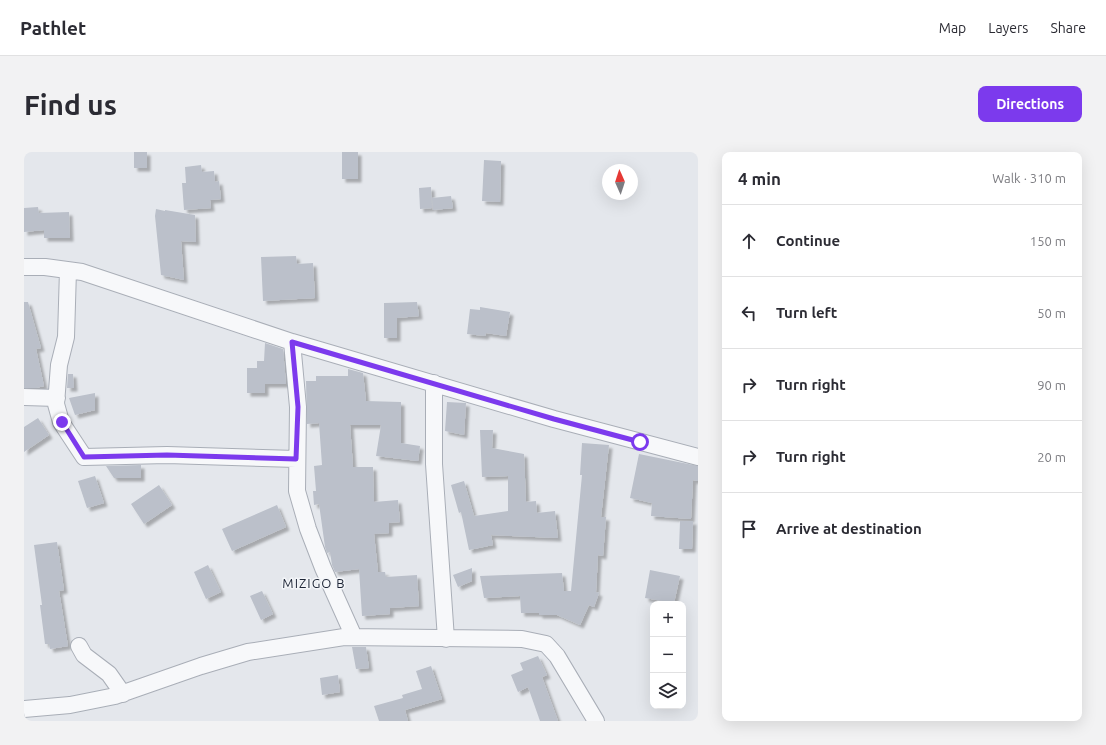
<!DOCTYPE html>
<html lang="en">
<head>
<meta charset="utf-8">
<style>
  :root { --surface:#fff; --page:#f2f2f3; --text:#2b2b33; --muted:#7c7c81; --line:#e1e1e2; --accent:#7c3aed }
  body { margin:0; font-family:Ubuntu,sans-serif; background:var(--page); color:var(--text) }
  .controls { position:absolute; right:12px; bottom:12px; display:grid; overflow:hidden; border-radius:8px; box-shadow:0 4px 16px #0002 }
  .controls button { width:36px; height:36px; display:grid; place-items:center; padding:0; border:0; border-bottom:1px solid var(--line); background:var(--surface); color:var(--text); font:20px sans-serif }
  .compass { position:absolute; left:578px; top:12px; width:36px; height:36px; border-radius:50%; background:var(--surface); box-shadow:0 4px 16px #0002; rotate:357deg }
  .stop { position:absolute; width:12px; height:12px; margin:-9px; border:3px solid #7c3aed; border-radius:50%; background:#fff }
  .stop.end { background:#7c3aed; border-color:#fff; box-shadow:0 1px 4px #0008 }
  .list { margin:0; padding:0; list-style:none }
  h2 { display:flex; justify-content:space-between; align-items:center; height:52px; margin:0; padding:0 16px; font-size:17px }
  h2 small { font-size:13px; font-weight:400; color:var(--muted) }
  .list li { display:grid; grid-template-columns:26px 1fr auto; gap:12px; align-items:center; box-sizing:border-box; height:72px; padding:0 16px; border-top:1px solid var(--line) }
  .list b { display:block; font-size:15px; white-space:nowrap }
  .list em { font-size:13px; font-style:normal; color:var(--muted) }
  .icon { flex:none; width:22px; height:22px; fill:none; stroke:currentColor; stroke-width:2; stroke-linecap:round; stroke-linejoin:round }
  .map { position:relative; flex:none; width:674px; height:569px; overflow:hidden; border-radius:8px }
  header { display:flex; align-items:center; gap:24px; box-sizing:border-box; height:56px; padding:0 20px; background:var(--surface); border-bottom:1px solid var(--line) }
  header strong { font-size:19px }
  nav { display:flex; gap:22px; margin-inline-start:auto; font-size:14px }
  .intro { display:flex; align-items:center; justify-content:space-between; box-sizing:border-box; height:96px; padding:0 24px }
  h1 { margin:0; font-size:28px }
  .button { padding:10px 18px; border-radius:8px; background:var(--accent); color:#fff; font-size:14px; font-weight:700 }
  main { display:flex; gap:24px; padding:0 24px }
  aside { flex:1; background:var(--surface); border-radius:8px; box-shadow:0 4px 16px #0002 }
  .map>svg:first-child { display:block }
  .building { fill:#bbc0ca; filter:url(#shadow) }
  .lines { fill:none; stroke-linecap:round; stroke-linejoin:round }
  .street-casing { stroke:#a9aeb7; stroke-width:18 }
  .street { stroke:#f7f8fa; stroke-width:16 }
  .route { stroke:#7c3aed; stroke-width:5 }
  .labels { text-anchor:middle; stroke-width:3; stroke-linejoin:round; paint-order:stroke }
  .quarter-label { font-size:13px; letter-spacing:1px; fill:#1d2536; stroke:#f4f6f9 }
</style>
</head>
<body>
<header>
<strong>Pathlet</strong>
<nav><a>Map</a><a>Layers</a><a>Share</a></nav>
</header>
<div class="intro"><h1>Find us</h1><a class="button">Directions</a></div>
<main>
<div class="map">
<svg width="674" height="569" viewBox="0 0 674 569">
  <defs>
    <filter id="shadow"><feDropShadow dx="3.5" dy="3.5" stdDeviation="1" flood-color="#0004"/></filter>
  </defs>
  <rect width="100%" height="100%" fill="#e4e7ec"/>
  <path class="building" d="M110 0H123V16H110Z
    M318 0H334V27H318Z
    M460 8 477 9 476 50 458 49Z
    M177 13 178 20 190 19 191 30 195 29 197 47 186 48 187 56 160 58 158 31H162L161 15Z
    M407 35 408 56 396 57 395 36Z
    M427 44 429 56 409 58 408 46Z
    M14 55 15 61 45 60 46 86H20V78L0 80V56Z
    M132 57 141 59V58L171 63 172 90 157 89 160 128 137 123 131 64Z
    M272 104 273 112 289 111 291 146 239 149 237 105Z
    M0 150H4L17 196 12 197 20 234 12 236H0Z
    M393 150 395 164 373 166V186H360V151Z
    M456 155 486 160 482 184 462 181 461 184 443 182 446 157 456 158Z
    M241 191 259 197 262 232H241V241H223V216H233V209H240Z
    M324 217 339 221 342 249 377 250V291L396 294 394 309 352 304 357 273H326L329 315H349L350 350 374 348 376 370 365 371V381L350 382 354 420H361L362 425 393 423 395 454 366 456V462L338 464 335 417 311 420 308 413 306 400 303 401 301 395 295 352 290 353 289 339H292L290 314 298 313 295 271 283 272 282 229H292V224H324Z
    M44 222H49L50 236H43Z
    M71 241V258L51 263 45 246Z
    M423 250 442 251 440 283 421 279Z
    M14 266 25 283 0 300V275Z
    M456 278H469L468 296 500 302 502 350 512 349 513 361 531 359 534 386 467 383 469 393 445 398 437 360 435 361 427 333 440 329 450 364 484 359V324L458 325Z
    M558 291 585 293 577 365H582L579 404 574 403 572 440 575 441 570 455 565 453 556 473 533 463H515V461H497L496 444 460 446 456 424 538 421 540 439H547L558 323H556Z
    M615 302 674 314V329L669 328 667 367 627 364 628 351 606 346Z
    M117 313V326H90L82 314Z
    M71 324 80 351 63 356 54 329Z
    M135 333 148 353 120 372 107 352Z
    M253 353 262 375 208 399 198 377Z
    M656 369H669L668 397H655Z
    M33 390 40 438 35 439 44 494 26 497 25 492H21L16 453H18L10 393Z
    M184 413 197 440 182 447 170 420Z
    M448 416V429L434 435 429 423Z
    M626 418 656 424 650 451 621 446Z
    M238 439 249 462 237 468 226 444Z
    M328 495H342L345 516 332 517Z
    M514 504 523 523 518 525 534 569H516L504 535 494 540 487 523 499 518 496 511Z
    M407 514 418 547 381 558 384 569H355L350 554 379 546 378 543 398 537 392 519Z
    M314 523 316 540 298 543 296 526Z"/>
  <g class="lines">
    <defs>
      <path id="street" d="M0 115H21L58 120 268 190 530 267 674 305
        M44 118 42 185 35 213 32 252 37 270 60 305 143 303 272 307
        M268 190 274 255 273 339 284 377 299 416 330 485
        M410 231V312L422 487
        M0 245 33 246
        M55 494 60 503 85 522 99 542
        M0 557 46 553 91 544 177 514 224 500 320 485 498 487 522 492 533 504 572 569"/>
    </defs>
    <use href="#street" class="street-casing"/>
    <use href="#street" class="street"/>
  </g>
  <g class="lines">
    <path class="route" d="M38 270 60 305 143 303 272 307 274 255 268 190 530 267 616 290"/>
  </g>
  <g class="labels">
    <g class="quarter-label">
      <text x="290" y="436">MIZIGO B</text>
    </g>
  </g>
</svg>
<div class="controls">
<button>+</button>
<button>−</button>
<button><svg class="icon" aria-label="layers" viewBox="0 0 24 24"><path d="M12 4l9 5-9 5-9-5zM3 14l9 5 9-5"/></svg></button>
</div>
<svg class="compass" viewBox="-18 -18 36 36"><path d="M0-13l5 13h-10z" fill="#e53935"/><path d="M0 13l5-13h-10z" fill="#7c7c81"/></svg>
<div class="stop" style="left:616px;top:290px"></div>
<div class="stop end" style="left:38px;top:270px"></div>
</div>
<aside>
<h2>4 min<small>Walk · 310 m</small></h2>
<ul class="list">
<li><svg class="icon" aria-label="ahead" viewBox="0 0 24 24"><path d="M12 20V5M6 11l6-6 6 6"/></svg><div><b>Continue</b></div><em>150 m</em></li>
<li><svg class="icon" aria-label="left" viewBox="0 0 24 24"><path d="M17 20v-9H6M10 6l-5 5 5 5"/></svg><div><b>Turn left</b></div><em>50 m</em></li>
<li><svg class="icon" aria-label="right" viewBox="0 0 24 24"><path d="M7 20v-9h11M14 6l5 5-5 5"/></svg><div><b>Turn right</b></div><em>90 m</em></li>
<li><svg class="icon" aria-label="right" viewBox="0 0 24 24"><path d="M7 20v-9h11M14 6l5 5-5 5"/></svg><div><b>Turn right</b></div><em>20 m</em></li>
<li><svg class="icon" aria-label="arrive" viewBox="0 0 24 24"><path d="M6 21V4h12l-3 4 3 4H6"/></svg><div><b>Arrive at destination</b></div></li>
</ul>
</aside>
</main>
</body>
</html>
